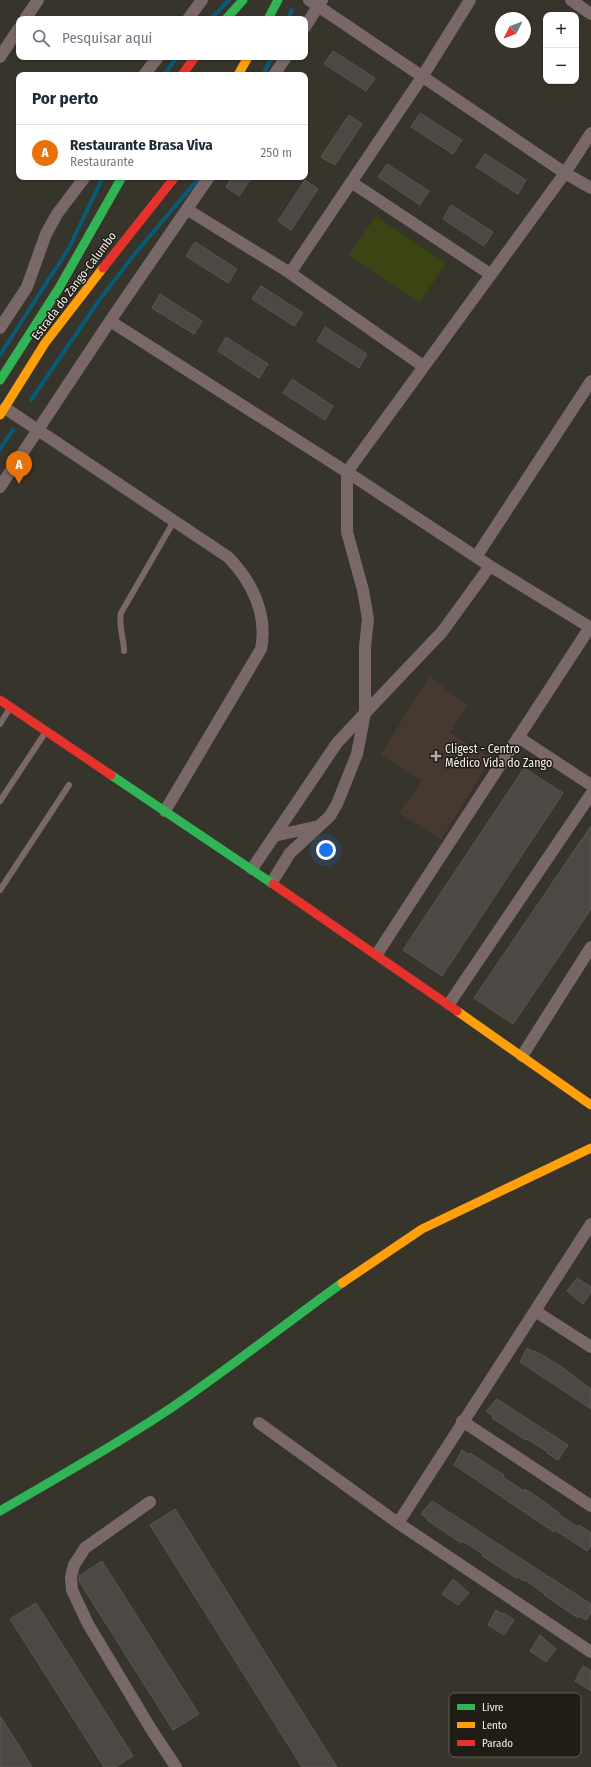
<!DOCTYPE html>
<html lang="pt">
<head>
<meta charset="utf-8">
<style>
  :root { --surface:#fff; --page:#f6f6f7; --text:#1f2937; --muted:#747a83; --line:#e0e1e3; --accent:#616569 }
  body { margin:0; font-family:"Fira Sans Condensed",sans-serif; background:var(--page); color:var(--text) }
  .controls { position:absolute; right:12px; top:12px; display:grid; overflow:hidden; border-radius:8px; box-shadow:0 1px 3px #0004 }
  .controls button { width:36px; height:36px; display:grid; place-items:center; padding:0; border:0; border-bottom:1px solid var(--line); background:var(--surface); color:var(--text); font:20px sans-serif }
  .compass { position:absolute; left:495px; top:12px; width:36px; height:36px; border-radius:50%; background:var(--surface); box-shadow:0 1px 3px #0004; rotate:228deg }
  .you { position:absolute; left:326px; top:850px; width:14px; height:14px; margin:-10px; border:3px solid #fff; border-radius:50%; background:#1a73e8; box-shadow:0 0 0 6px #1a73e833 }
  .badge { display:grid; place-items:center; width:26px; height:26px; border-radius:50%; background:var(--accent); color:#fff; font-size:13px; font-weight:700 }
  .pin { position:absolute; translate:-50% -33px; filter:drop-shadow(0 1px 2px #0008) }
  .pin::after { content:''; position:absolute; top:21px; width:14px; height:12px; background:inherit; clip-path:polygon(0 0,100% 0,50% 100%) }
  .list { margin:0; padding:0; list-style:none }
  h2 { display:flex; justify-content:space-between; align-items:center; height:52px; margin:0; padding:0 16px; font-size:17px }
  h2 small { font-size:13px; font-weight:400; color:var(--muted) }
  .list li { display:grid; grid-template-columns:26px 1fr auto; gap:12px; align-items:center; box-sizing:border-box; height:56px; padding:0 16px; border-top:1px solid var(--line) }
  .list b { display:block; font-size:15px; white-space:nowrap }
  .list p { margin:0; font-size:13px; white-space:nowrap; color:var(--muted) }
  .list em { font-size:13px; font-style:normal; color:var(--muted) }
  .icon { flex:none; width:22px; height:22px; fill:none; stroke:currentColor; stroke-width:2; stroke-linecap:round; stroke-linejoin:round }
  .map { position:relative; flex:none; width:591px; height:1767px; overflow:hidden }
  .search { position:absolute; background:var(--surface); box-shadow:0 1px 3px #0004; left:16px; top:16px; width:292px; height:44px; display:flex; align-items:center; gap:10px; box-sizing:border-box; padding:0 14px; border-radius:8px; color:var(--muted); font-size:15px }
  .panel { position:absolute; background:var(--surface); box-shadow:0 1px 3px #0004; left:16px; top:72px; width:292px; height:108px; border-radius:8px }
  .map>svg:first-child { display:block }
  .medical { fill:#47392f }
  .green { fill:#3a4513 }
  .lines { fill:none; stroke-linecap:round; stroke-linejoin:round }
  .stream { stroke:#085b76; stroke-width:4 }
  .building { fill:#4c4844; stroke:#5b5652 }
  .lane { stroke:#7a6868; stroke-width:6 }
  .street { stroke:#7a6868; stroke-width:12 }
  .fast { stroke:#30b455; stroke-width:9 }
  .slow { stroke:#ff9f0a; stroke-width:9 }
  .jam { stroke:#e5322d; stroke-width:9 }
  .poi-dot { fill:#b2aea6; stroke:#201d17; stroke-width:1.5 }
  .labels { text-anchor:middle; stroke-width:3; stroke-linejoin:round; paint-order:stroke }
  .street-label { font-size:12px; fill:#f4efe7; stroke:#201d17 }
  .poi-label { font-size:12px; fill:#f4efe7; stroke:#201d17; text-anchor:start }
  .key { fill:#201d17; stroke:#605c55; stroke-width:1 }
  .key-label { font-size:11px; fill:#f4efe7 }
</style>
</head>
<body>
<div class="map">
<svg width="591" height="1767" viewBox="0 0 591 1767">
  <rect width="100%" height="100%" fill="#37342c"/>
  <path class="medical" d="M429 677 468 705 450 733 491 758 441 840 399 813 422 781 381 754Z"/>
  <path class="green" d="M376 216 446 263 420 302 349 255Z"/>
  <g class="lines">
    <path class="stream" d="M211 19 229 0
      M288 19 292 10
      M164 75 177 57
      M263 75 272 57
      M0 355 69 248 103 177
      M31 400 100 299 137 251 200 177
      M0 449 13 430"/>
  </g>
  <path class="building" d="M333 51 375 78 366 91 324 64Z
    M420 113 462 140 453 154 411 127Z
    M349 115 362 124 335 165 321 157Z
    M485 154 526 180 518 194 476 167Z
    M387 164 429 191 420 205 378 177Z
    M232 177H252L239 196 226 187Z
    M305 180 318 189 291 230 278 221Z
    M451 205 493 232 484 246 443 219Z
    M195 242 237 269 228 283 186 256Z
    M261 286 303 313 294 326 252 299Z
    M160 294 202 321 194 334 152 308Z
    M325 327 367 354 359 368 317 341Z
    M226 337 268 364 259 378 218 351Z
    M292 379 333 406 325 420 283 393Z
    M524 768 563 793 442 976 403 950Z
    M591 826V909L513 1024 474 998Z
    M577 1278 591 1287V1292L583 1304 567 1291Z
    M527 1348 534 1352 535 1351 559 1365 591 1389V1409L520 1362Z
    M497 1399 568 1445 558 1460 547 1453 548 1452 527 1439 526 1440 492 1418 493 1416 486 1411Z
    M462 1450 469 1455 470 1453 493 1468 504 1475 503 1477 524 1491 525 1489 536 1496 559 1513 558 1514 578 1527 579 1525 591 1533V1545L587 1551 555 1530 554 1532 454 1465Z
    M432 1501 591 1604V1613L586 1620 579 1616 578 1618 544 1595 545 1594 525 1580 524 1581 518 1577 516 1578 482 1556 483 1554 462 1541 461 1543 427 1520 428 1519 421 1514Z
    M175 1509 275 1669 337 1767H302L221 1638 150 1525Z
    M102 1561 199 1714 173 1730 79 1581V1576Z
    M453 1579 469 1593 458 1605 442 1594Z
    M36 1603 133 1756 116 1767H104L10 1619Z
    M496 1610 502 1614 504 1613 514 1620 504 1635 488 1625Z
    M540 1635 556 1649 546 1662 530 1651Z
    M583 1666 591 1671V1691L575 1681Z
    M0 1716 21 1749 32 1767H0Z"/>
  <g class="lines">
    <path class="lane" d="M124 651C124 638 118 626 121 613L174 521
      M0 724 10 708
      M0 801 45 733
      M0 890 69 785"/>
    <path class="street" d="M309 0 565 173 591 188
      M571 0 591 14
      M25 19 38 0
      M188 19 202 0
      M305 27 322 0
      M0 57 19 28
      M144 75 158 57
      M274 75 286 57
      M351 182 490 274
      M188 210 290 273 423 366
      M290 273 422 77 470 0
      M110 321 347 472 490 566 591 628
      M0 328 27 287 46 234 57 214 85 177
      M5 408 228 557C252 581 268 615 261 649L165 811
      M0 487 110 321 209 177
      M476 557 591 381
      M518 737 591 785
      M274 836 319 826
      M252 869 337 743 365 713V647L368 619 363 590 347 532V472L565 173 591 133
      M272 882 290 853 330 816 337 804 357 754 365 713 442 632 490 566
      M377 954 590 627
      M449 1004 591 794
      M522 1056 591 947
      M535 1311 591 1347
      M462 1421 591 1506
      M259 1423 398 1523 591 1652
      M150 1502 85 1548 74 1565 71 1577 72 1590 88 1624 151 1729 176 1767
      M398 1523 591 1224"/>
    <path class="fast" d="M226 19 243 0
      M268 19 278 0
      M0 380 59 288 122 177
      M111 775 273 884
      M0 1511C58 1477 118 1444 174 1406 231 1367 285 1324 342 1283"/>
    <path class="slow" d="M238 75 248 57
      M0 415 45 343 103 268
      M457 1011 591 1105
      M342 1283 422 1229 591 1148"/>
    <path class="jam" d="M182 75 195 57
      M103 268 175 177
      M0 700 111 775
      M273 884 457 1011"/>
  </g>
  <path class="poi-dot" d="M434 750h4v4h4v4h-4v4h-4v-4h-4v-4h4z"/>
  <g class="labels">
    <g class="street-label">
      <text transform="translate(74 286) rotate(-53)" y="4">Estrada do Zango-Calumbo</text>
    </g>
    <g class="poi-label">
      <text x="445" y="753">Cligest - Centro<tspan x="445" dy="14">Médico Vida do Zango</tspan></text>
    </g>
  </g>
  <rect x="449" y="1693" width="132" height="64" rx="6" class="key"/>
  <rect x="457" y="1704" width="18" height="6" fill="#30b455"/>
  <rect x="457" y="1722" width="18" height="6" fill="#ff9f0a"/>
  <rect x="457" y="1740" width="18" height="6" fill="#e5322d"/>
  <g class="key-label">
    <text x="482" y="1711">Livre</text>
    <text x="482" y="1729">Lento</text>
    <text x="482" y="1747">Parado</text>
  </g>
</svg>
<div class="controls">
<button>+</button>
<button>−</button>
</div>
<svg class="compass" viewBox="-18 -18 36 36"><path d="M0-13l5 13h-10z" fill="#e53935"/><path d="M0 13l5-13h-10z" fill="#747a83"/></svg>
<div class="you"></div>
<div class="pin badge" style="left:19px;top:484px;background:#e8710a">A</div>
<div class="search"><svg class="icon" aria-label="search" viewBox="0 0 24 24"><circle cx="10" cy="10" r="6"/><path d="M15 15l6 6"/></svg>Pesquisar aqui</div>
<section class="panel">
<h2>Por perto<small></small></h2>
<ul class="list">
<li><span class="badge" style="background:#e8710a">A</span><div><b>Restaurante Brasa Viva</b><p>Restaurante</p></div><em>250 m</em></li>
</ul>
</section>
</div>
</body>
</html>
